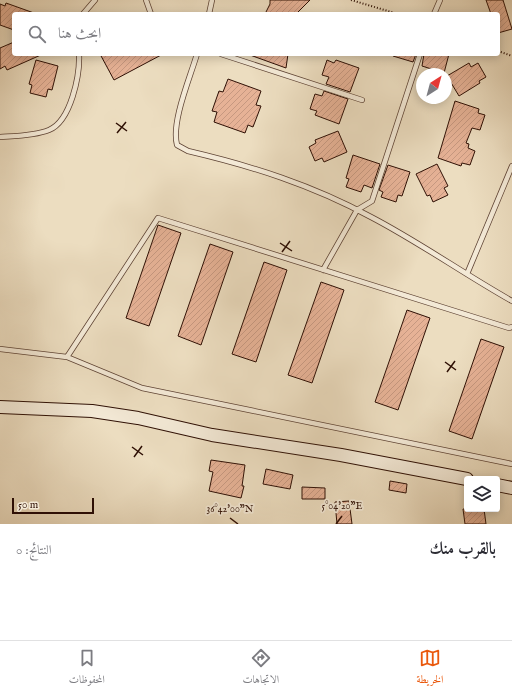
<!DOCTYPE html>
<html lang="ar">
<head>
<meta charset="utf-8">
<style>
  :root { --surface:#fff; --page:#f7f7f7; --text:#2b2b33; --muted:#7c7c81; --line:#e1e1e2; --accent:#ea580c }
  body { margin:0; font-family:"IM FELL English",Amiri,serif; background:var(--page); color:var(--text); direction:rtl }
  .controls { position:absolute; right:12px; bottom:12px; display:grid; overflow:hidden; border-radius:4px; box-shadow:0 2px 10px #0003 }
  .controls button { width:36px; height:36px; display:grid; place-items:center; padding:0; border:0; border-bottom:1px solid var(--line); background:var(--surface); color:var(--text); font:20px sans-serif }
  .compass { position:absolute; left:416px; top:68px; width:36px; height:36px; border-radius:50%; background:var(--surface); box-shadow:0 2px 10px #0003; rotate:36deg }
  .scale { position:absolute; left:12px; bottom:10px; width:82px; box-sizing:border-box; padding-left:4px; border:2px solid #2f1005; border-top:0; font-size:11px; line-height:14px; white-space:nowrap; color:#2f1005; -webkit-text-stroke:3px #f3e9d6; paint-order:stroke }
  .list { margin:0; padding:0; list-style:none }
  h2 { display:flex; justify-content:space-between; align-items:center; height:52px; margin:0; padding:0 16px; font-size:17px }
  h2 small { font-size:13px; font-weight:400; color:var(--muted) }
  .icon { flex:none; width:22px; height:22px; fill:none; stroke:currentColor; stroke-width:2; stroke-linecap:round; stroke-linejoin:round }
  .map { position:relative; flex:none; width:512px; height:524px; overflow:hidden; direction:ltr }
  .search { position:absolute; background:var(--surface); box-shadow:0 2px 10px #0003; left:12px; right:12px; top:12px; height:44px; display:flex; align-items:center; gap:10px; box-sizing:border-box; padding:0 14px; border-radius:4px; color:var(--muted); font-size:15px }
  .sheet { height:116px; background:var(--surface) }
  nav { display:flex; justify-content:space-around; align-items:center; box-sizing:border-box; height:56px; border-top:1px solid var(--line); background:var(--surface); font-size:11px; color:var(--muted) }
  nav a { display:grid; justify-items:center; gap:2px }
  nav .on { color:var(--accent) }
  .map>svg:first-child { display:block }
  .building { fill:url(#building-hatch); stroke:#2f1005 }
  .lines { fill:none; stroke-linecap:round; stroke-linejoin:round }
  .service-casing { stroke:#5e4334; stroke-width:6 }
  .secondary-casing { stroke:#2f1005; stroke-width:14 }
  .path { stroke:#2f1005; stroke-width:2; stroke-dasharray:1 2; stroke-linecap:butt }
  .service { stroke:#f3e9d6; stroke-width:4.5 }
  .secondary { stroke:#f3e9d6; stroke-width:12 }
  .ticks { fill:none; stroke:#2f1005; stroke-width:1.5 }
  .ticks-label { font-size:10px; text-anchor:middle; fill:#2f1005; stroke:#f3e9d6; stroke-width:3.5; stroke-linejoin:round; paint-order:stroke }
</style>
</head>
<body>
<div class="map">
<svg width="512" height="524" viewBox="0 0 512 524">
  <defs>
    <pattern id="building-hatch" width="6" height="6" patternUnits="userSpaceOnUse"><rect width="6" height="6" fill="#e6b296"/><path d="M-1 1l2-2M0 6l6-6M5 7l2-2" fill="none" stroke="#c69880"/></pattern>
  </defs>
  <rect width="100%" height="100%" fill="#ecddc0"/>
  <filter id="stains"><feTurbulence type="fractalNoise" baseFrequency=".005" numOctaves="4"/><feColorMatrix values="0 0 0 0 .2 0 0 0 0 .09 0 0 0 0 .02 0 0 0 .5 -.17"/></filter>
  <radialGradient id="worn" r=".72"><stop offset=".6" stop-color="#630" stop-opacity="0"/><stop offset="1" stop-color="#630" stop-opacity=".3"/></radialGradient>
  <path class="building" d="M270 0H310L296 14H265L270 4Z
    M486 0H503L512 29 498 33V14H491Z
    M6 3 34 13V14H14V30L0 25V4L5 6Z
    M14 42V54H43L7 70 5 66 0 69V48Z
    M100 54H163L114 80Z
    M250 54H288L286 68 250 55Z
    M393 54H416L413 62 393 56Z
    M424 54H449L444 73 422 66Z
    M36 60 58 66 52 90 48 89 46 97 30 93 32 85 29 84Z
    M327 60 334 63 336 60 359 68 350 92 326 84 329 77 322 75Z
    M469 63 471 67 478 63 486 77 479 81 480 83 459 96 447 76Z
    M228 79 261 91 256 105 261 106 253 127 248 125 245 133 214 122 217 112 212 111 219 91 223 92Z
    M324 91 348 99 339 124 315 115 317 111 310 109 315 94 322 96Z
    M455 101 479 109 478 113 485 115 480 130 472 128 466 143 469 144 468 148 475 151 470 165 462 163 461 166 438 158Z
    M338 131 347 152 324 162 322 158 315 161 309 147 316 143 315 140Z
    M353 155 380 164 372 188 364 185 361 192 346 187 349 179 346 178Z
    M437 164 448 186 444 188 448 195 433 202 430 195 427 196 416 174Z
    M388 165 410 172 402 196 398 195 396 202 381 197 383 192 379 190Z
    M158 225 181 233 149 326 126 318Z
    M210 244 233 252 201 345 178 336Z
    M264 262 287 270 256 362 232 354Z
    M321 282 344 290 312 383 288 375Z
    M407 310 430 318 398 410 375 402Z
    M481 339 504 347 472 439 449 431Z
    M211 460 245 465 242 486H244L241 498 209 491 213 472 209 471Z
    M266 469 293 475 290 489 263 484Z
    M390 481 407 484 406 493 389 490Z
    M302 487 325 488V499H302Z
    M349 501 352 524H337L335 502Z
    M463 509H484L486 524H465Z"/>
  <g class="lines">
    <defs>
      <path id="service" d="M146 0 151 14
        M83 14 95 0
        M209 14 212 0
        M434 14 440 0
        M197 54C190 78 171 122 177 145L188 151C252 166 312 185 371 217 419 242 464 274 512 301
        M221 54 362 100
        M0 137C15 136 34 136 49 130 71 121 80 75 79 54
        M323 270 357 210 372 201 420 54
        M467 274 512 166
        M0 349 67 357 142 388 512 464
        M67 357 158 218 509 328 512 327"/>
      <path id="secondary" d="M0 407 92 411 138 418 212 435 341 455 467 479
        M497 485 512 488"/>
    </defs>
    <use href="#service" class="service-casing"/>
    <use href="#secondary" class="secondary-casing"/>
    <path class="path" d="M351 0 398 14
      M498 51 512 56"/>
    <use href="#service" class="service"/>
    <use href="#secondary" class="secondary"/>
  </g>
  <path class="ticks" d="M116 123 127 131M117 133 126 122M280 243 292 251M282 252 290 241M445 362 456 370M447 372 455 361M132 447 143 455M134 457 142 446M230 518 238 524M336 524 342 516"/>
  <g class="ticks-label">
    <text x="342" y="509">5°04'20"E</text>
    <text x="230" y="512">36°42'00"N</text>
  </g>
  <rect width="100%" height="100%" filter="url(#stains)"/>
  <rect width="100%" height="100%" fill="url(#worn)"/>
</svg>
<div class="controls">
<button><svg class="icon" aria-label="layers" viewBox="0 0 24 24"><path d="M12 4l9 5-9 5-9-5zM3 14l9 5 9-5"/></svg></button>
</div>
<svg class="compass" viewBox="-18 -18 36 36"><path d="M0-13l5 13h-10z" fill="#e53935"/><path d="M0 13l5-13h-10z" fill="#7c7c81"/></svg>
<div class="scale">50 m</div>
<div class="search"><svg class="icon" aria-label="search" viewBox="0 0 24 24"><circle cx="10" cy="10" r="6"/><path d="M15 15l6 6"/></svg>ابحث هنا</div>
</div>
<section class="sheet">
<h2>بالقرب منك<small>النتائج: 0</small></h2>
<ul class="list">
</ul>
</section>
<nav>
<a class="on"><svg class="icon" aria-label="map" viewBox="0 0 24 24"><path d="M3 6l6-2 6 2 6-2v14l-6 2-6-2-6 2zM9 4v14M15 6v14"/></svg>الخريطة</a>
<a><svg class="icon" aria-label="directions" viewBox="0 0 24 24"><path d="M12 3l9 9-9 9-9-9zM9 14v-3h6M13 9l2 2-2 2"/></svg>الاتجاهات</a>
<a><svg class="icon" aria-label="saved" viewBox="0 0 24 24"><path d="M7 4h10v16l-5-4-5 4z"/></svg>المحفوظات</a>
</nav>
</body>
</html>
